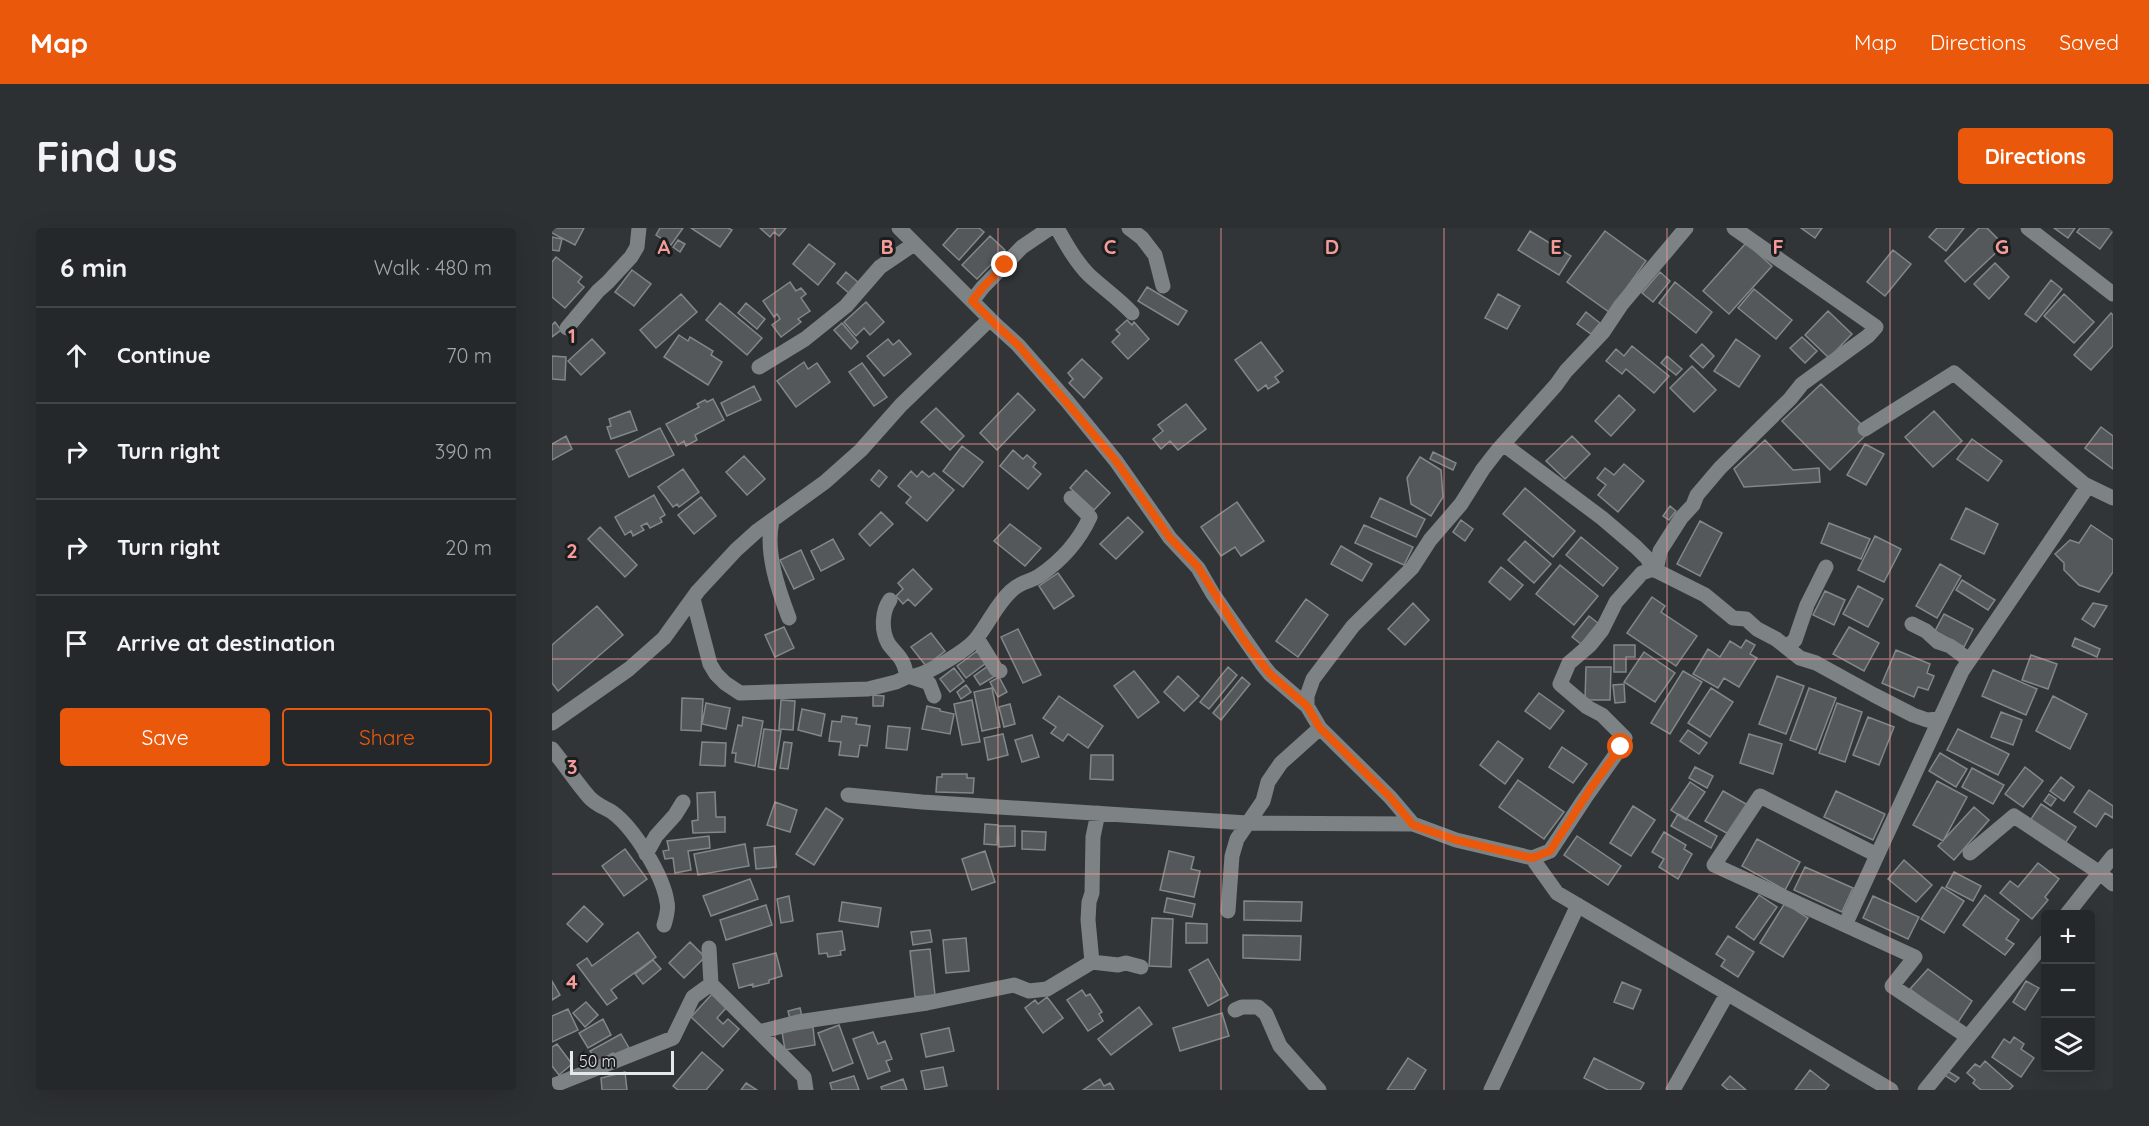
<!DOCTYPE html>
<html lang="en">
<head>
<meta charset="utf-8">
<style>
  :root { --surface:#25282a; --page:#2d3032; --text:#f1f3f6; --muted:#a3a6a8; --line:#424447; --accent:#ea580c }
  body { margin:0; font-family:Quicksand,sans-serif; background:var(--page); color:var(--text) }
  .controls { position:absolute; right:18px; bottom:18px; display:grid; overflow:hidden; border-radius:6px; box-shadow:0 6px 24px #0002 }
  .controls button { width:54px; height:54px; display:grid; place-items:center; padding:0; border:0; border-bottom:2px solid var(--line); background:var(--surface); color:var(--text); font:30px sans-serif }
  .scale { position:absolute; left:18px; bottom:15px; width:104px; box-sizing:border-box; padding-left:6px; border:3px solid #e5e8e9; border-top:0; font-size:16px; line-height:21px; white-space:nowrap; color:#e5e8e9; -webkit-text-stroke:4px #1b1d1e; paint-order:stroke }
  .stop { position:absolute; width:18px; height:18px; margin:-14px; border:4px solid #ea580c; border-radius:50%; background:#fff }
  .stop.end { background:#ea580c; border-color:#fff; box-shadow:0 2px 6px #0008 }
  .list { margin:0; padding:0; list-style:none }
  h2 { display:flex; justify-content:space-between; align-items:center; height:78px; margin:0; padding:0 24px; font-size:26px }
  h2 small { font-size:20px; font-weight:400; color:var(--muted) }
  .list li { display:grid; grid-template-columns:39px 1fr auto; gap:18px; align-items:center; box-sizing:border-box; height:96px; padding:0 24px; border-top:2px solid var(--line) }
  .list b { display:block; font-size:22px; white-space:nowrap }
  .list em { font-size:20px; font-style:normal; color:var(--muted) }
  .actions { display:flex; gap:12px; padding:18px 24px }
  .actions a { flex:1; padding:14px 0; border:2px solid var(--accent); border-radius:6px; text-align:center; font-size:21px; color:var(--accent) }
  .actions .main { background:var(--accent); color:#fff }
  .icon { flex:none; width:33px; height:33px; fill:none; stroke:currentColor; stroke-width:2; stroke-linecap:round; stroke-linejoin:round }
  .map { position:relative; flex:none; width:1561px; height:862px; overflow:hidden; border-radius:6px }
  header { display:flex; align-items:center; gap:36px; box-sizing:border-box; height:84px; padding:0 30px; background:var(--accent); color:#fff }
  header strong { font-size:28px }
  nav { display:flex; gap:33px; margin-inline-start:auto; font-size:21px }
  .intro { display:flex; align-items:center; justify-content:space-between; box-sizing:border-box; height:144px; padding:0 36px }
  h1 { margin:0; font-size:42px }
  .button { padding:15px 27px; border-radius:6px; background:var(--accent); color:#fff; font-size:21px; font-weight:700 }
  main { display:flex; gap:36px; padding:0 36px }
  aside { flex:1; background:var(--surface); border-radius:6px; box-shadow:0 6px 24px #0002 }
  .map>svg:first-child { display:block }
  .building { fill:#54585b; stroke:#828789; stroke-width:1.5 }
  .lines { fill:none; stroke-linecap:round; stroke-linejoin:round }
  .minor { stroke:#7d8285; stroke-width:15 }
  .route { stroke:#ea580c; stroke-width:8 }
  .grid { fill:none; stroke:#f59b99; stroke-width:1.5; stroke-opacity:0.55 }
  .grid-label { font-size:20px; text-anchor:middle; font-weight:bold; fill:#f59b99; stroke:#1b1d1e; stroke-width:6; stroke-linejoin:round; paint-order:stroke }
</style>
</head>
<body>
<header>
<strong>Map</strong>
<nav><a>Map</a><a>Directions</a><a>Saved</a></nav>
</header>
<div class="intro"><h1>Find us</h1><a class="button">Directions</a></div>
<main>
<aside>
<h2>6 min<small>Walk · 480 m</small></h2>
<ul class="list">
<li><svg class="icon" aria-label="ahead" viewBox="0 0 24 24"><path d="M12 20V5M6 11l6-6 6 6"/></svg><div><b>Continue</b></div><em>70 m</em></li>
<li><svg class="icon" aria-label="right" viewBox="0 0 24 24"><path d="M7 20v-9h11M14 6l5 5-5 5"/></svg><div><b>Turn right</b></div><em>390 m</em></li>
<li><svg class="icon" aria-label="right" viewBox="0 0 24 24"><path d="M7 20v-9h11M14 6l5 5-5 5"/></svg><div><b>Turn right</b></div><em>20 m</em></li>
<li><svg class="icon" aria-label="arrive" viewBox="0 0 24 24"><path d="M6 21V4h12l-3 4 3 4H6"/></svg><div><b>Arrive at destination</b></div></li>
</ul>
<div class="actions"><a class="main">Save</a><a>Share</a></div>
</aside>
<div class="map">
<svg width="1561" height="862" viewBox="0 0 1561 862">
  <rect width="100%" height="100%" fill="#313538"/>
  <path class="building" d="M0 0H32L23 17 0 5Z
    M108 0H131L119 17 104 7Z
    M139 0H176L180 2 168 19Z
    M208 0H234L227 8 222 4 218 9Z
    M406 0H427L432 4 407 32 391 17Z
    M1249 0H1270L1263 10Z
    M1385 0H1412L1394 23 1377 9Z
    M1427 0H1435L1452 17 1413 54 1393 33Z
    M1502 0H1523L1516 10Z
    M1528 0H1561V3L1548 21 1525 4Z
    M978 3 1019 28 1007 47 966 22Z
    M1053 3 1094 33 1057 84 1015 54Z
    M438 8 453 22 425 51 410 37Z
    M0 9 10 11 7 23 0 22Z
    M126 12 133 16 128 24 121 19Z
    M1194 15 1220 38 1177 86 1151 63Z
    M257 16 283 36 266 57 241 36Z
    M1341 22 1359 36 1333 68 1315 54Z
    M4 29 30 49 26 54 32 59 13 80 0 69V34Z
    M1443 35 1457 49 1437 71 1422 56Z
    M80 42 99 56 82 78 63 64Z
    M294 44 307 55 298 66 285 55Z
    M1108 44 1118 53 1101 74 1090 65Z
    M1499 52 1510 61 1484 94 1473 86Z
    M238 54 244 63 249 60 254 66 249 70 258 83 246 91 249 94 229 109 220 97 228 91 225 86 222 89 211 73Z
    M1123 54 1160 84 1144 105 1107 75Z
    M595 59 635 83 626 97 586 73Z
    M1202 61 1240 92 1224 111 1186 80Z
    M129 66 145 84 104 120 88 102Z
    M946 66 968 78 955 101 933 90Z
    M1512 66 1542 94 1522 115 1492 88Z
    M314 74 332 94 318 107 312 100 304 108 292 94Z
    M168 75 210 110 195 127 154 92Z
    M194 75 213 91 205 101 186 85Z
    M1276 83 1300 106 1277 130 1253 107Z
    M1034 84 1048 95 1039 106 1025 96Z
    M1559 85 1561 87V118L1539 142 1522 127Z
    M575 92 580 97 582 94 597 111 576 131 560 114 568 106 564 102Z
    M3 94 9 102 0 109V97Z
    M290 95 306 114 299 121 282 102Z
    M127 107 136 113 138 109 161 123 159 127 170 134 156 157 112 129Z
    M1250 109 1265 123 1253 135 1238 120Z
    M40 111 53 125 29 147 16 133Z
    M336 111 341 117 347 112 359 126 332 148 315 128Z
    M1184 111 1208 128 1187 159 1162 143Z
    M709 114 731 143 723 149 727 154 716 161 714 157 706 163 683 132Z
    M1150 116 1162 128 1151 140 1138 128Z
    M1080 118 1117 148 1102 165 1074 141 1070 146 1054 133 1064 121 1072 128Z
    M0 128 14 129 13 152 0 151Z
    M1115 128 1130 141 1124 147 1109 135Z
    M530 131 550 150 532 170 517 155 521 151 516 145Z
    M252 134 256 141 265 135 278 154 244 179 225 153Z
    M310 135 335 169 322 178 297 144Z
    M1140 138 1164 162 1142 184 1118 160Z
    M1269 156 1317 204 1278 242 1230 193Z
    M202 158 209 172 175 188 169 175Z
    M466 165 483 182 445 222 428 205Z
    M1067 167 1083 182 1059 208 1043 193Z
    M161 171 172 192 143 207 145 212 134 218 132 213 126 217 114 196 147 179 145 176 153 172 155 174Z
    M634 176 654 201 626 222 618 213 609 221 601 211 611 203 606 197Z
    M384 180 412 208 398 222 369 194Z
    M78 183 85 202 59 211 55 199 59 198 57 191Z
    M1382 183 1410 213 1381 239 1353 209Z
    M1549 199 1561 208V241L1533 220Z
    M108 200 122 227 77 249 64 222Z
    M14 208 20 221 0 232V216Z
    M1020 208 1038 226 1013 251 994 233Z
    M1420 211 1450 233 1436 253 1405 231Z
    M1213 212 1241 242 1267 240 1268 254 1192 259 1182 241Z
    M1313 216 1332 226 1314 257 1295 247Z
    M410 218 431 234 411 259 391 243Z
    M461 222 471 231 475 227 484 235 481 239 489 246 476 261 448 238Z
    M881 224 904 235 901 242 878 231Z
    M192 228 213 251 195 267 174 244Z
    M868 229 889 242 891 269 879 288 859 276 855 250Z
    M1072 236 1092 253 1066 284 1046 267 1054 257 1045 250 1053 240 1062 247Z
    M131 241 147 264 127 279 125 276 121 279 106 259Z
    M327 242 335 249 327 259 319 252Z
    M534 242 558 265 542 282 518 260Z
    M359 243 365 249 370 243 377 249 382 245 402 262 375 293 354 275 359 269 346 258Z
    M973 260 1023 303 1001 329 951 286Z
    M102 267 113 287 108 290 110 294 98 300 95 295 89 298 92 302 81 308 79 303 73 307 63 289Z
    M149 269 164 288 142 306 126 287Z
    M828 270 873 291 864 309 819 289Z
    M685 274 712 313 689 328 683 319 669 328 649 299Z
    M1118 278 1124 283 1117 292 1111 288Z
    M1414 280 1446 296 1432 326 1399 311Z
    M329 284 341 296 318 318 307 306Z
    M576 289 591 304 564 331 548 316Z
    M909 292 921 301 913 313 901 304Z
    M1148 293 1170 305 1148 348 1125 336Z
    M1277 295 1318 311 1309 331 1269 315Z
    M458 296 489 320 473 338 442 313Z
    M812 297 861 319 852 337 803 315Z
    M1539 297 1561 312V344L1547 364 1527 357 1512 342V335L1503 326 1518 312 1527 315Z
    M48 299 85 337 73 349 36 311Z
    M1323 308 1349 321 1332 354 1306 342Z
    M1029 309 1066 340 1051 358 1014 327Z
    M281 311 292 331 269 343 259 323Z
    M973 313 999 336 982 355 956 332Z
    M789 318 820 336 810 353 779 336Z
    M249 322 262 351 242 361 228 332Z
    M1388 336 1409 348 1385 390 1364 378Z
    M1008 337 1046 368 1022 397 984 366Z
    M949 339 971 357 958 372 937 354Z
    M361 341 380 361 363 378 356 371 351 376 344 368 351 361 346 355Z
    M506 345 522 368 502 381 487 358Z
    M1410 352 1443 372 1436 382 1404 362Z
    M1306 358 1331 371 1316 399 1291 386Z
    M1273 363 1293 372 1282 397 1261 387Z
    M1100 369 1113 378 1109 384 1145 408 1124 438 1075 405Z
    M754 371 776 387 746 429 724 413Z
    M861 375 877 392 853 417 836 401Z
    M1541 375 1555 378 1542 399 1530 391Z
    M45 378 71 407 6 463 0 455V417Z
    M1392 386 1421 401 1412 419 1383 403Z
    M1037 388 1046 395 1029 416 1020 409Z
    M232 399 242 420 223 429 213 407Z
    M1297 399 1327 415 1312 443 1281 426Z
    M466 401 489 447 471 455 449 409Z
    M379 405 393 423 374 438 359 419Z
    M1523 410 1548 421 1545 429 1520 418Z
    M1194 412 1203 417 1198 426 1205 430 1187 459 1172 450 1166 460 1141 446 1156 421 1168 429 1178 413 1189 420Z
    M1062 417H1083V429H1074V444H1062Z
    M1344 422 1378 436 1375 445 1382 448 1376 462 1366 459 1362 469 1330 455Z
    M425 423 434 435 414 450 405 438Z
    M1092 424 1123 445 1103 474 1072 454Z
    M1479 427 1505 436 1496 461 1470 452Z
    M436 438 443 448 428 457 422 448Z
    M676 439 685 447 657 481 648 474Z
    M1034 439H1059L1058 472H1033Z
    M402 440 412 453 398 464 388 451Z
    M1441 442 1485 461 1474 487 1430 468Z
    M582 443 607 474 586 490 562 458Z
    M1131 443 1150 454 1118 506 1099 495Z
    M626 448 647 468 632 483 612 464Z
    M1225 448 1252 458 1234 506 1207 496Z
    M447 449 455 464 446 469 438 454Z
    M690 449 698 456 669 492 661 485Z
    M1072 456 1073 474 1063 475 1061 457Z
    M414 457 419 464 409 471 405 464Z
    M440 460 448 499 430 503 422 464Z
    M1159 460 1181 474 1158 509 1136 495Z
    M1257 460 1284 470 1264 522 1238 512Z
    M987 465 1012 483 998 501 973 483Z
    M321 467 332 468 331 478H321Z
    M507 468 551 498 536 520 516 506 511 513 499 505 504 499 491 490Z
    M1501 468 1535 486 1518 521 1484 503Z
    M130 470 151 471 149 503 129 502Z
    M229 472 243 473 241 502 227 501Z
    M420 472 428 514 410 517 402 476Z
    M154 475 178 480 174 501 150 496Z
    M1285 475 1310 484 1293 534 1267 525Z
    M458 476 463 496 452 499 447 479Z
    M375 478 388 481V483L402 486 398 506 370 501Z
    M250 481 273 486 269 508 246 502Z
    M1449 484 1470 492 1461 517 1439 509Z
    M290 488 305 490 304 496 318 498 315 518 308 517 306 529 287 527 289 514 277 513 280 493 289 494Z
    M191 489 211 493 203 538 183 534 184 525H180L186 497 190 498Z
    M1316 489 1342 499 1327 537 1301 527Z
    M336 498 358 500 355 522 334 520Z
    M212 501 229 503 223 542 206 539Z
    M1406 501 1457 526 1446 547 1395 522Z
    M1136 502 1155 515 1147 526 1128 513Z
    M451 506 456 527 436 532 432 510Z
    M1197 506 1230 516 1221 546 1188 535Z
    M480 507 487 529 470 534 463 512Z
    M946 513 971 531 953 556 928 537Z
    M150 514 174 515 173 538 148 537Z
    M232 514 240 515 236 541 228 540Z
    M1010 519 1035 536 1021 555 997 539Z
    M1388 525 1415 541 1404 559 1377 543Z
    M539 527H561V552L538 551Z
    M1143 539 1161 548 1155 560 1137 550Z
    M1473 539 1491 553 1471 579 1453 566Z
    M1420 540 1452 557 1441 576 1410 559Z
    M390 546H415V550H422L421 565 384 564 385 549H390Z
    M1509 549 1522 559 1512 573 1498 563Z
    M966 552 1012 584 992 611 947 579Z
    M1385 553 1415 569 1391 613 1361 597Z
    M1138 554 1153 564 1134 592 1119 582Z
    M1537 562 1561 578V590L1553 585 1544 599 1522 584Z
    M1171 563 1196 577 1178 607 1153 593Z
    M1284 563 1333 586 1321 612 1272 589Z
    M163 564 164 589H173V604L141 605 140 593 146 592 145 565Z
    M1497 566 1504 571 1499 578 1492 573Z
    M223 574 245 582 238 604 215 597Z
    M1489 576 1524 599 1512 617 1477 594Z
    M1081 578 1103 592 1079 628 1058 615Z
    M1422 579 1437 592 1402 632 1386 618Z
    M274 580 291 591 262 637 244 626Z
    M1126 586 1165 608 1159 620 1119 598Z
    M433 596 446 597 445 617 432 616Z
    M446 598H463V618L447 619Z
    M470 603 494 604 493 622 470 621Z
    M1112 604 1134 617 1132 621 1140 626 1126 651 1107 639 1112 631 1100 624Z
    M157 608 158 620 136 623 139 642 123 645 121 630 113 631 111 623 117 622 115 613Z
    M1025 608 1069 638 1056 657 1012 627Z
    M1205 611 1248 634 1233 662 1190 638Z
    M193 616 197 638 146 647 142 626Z
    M223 618 224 639 204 641 202 620Z
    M73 621 95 651 72 668 50 638Z
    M433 623 443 654 420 662 410 631Z
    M617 623 642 629 639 641 648 643 642 669 608 662Z
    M1352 632 1380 657 1364 674 1336 651Z
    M1486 635 1507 651 1493 669 1496 672 1480 691 1448 665 1458 653 1466 659Z
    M1253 639 1301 660 1290 684 1242 662Z
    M1402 644 1429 658 1421 673 1394 659Z
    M198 651 206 671 159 688 151 668Z
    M1390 659 1412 673 1392 705 1369 691Z
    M1207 667 1225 679 1202 712 1184 699Z
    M1433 667 1467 692 1454 711 1462 716 1453 727 1411 697Z
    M237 668 241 693 229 695 225 671Z
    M1321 668 1367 689 1356 711 1311 690Z
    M615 670 643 676 640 689 612 684Z
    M692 673 750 674 749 693 692 692Z
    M290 674 329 680 326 699 287 693Z
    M1233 675 1256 690 1231 729 1208 715Z
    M214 677 220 697 174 712 168 692Z
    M32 678 51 696 35 714 15 696Z
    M600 690 621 691 619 739 597 738Z
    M634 695 655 696V715H634Z
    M378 702 380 714 361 717 359 704Z
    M290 703 293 722 288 723 289 727 276 729 275 725 267 726 265 706Z
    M86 704 104 729 59 762 65 770 55 777 25 737 35 730 40 738Z
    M691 707 749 708 748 732 691 730Z
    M1176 708 1202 724 1186 749 1169 738 1173 732 1164 726Z
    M414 710 417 743 394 745 391 712Z
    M138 714 153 729 132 750 117 735Z
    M378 721 383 767 363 769 358 723Z
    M224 725 230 748 217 752V755L201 759V756L187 760 181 736Z
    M656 731 676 767 656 778 637 742Z
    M101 732 109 741 91 756 83 746Z
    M1376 741 1420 773 1405 796 1358 761Z
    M0 753 8 767 0 772Z
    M1474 753 1487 760 1473 782 1461 774Z
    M1070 754 1089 762 1081 781 1062 774Z
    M530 762 534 768 538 766 550 784 547 786 551 793 536 803 515 772Z
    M160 766 175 779 165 790 171 796 176 791 187 801 171 819 139 789Z
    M495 769 511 790 491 805 473 780 483 772 486 776Z
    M34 774 46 787 33 799 21 785Z
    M587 779 600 796 559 827 546 811Z
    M248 780 250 789 238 791 236 783Z
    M16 781 26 802 0 814V788Z
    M670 785 677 808 628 823 621 800Z
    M51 791 59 807 36 820 27 805Z
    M287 797 301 835 281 843 266 805Z
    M261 799 263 817 233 822 230 804Z
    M397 800 402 823 374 829 369 806Z
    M321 804 326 816 333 813 340 831 334 833 338 843 316 851 301 811Z
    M69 806 77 820 63 828 61 825 45 834 38 823Z
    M1462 809 1472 816 1469 821 1482 830 1469 849 1440 829 1452 811 1458 815Z
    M5 816 20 836 7 847 0 838V819Z
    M150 824 171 842 154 862H126L121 858Z
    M856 830 874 842 862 862H835Z
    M1042 830 1092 855 1088 862H1056L1032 850Z
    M1433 833 1461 858 1457 862H1429L1421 855 1423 852 1415 845 1423 836 1428 839Z
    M391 839 395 858 373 862 369 843Z
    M1258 842 1277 857 1273 862H1243Z
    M1394 842 1407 850 1403 854 1391 846Z
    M73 844 75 862H50L49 850Z
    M302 848 307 862H280L278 855Z
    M1178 848 1194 862H1176L1170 857Z
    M351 851 355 862H330L329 859Z
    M548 851 552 858 558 855 562 862H531Z
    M194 855 205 862H189Z"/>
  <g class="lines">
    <path class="minor" d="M347 0 444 97 466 117 515 173 564 233 618 310 646 340 661 366 710 436 718 446 755 478
      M505 0C514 16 524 34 537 47 551 60 567 71 580 85
      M577 0 590 10 603 27 611 58
      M1476 0 1561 66
      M420 73 431 59 470 19 498 0
      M15 100 46 63 56 54 79 29 85 19 87 0
      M207 139 253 111 294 78 328 39 362 16
      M1313 201 1402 145 1532 256 1561 270
      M951 216 1050 290 1084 319 1095 330 1101 341 1153 367 1181 390 1194 391 1205 401 1224 411 1248 430 1264 435 1322 467 1361 487 1375 492 1388 491
      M220 293C213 324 226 361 237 390
      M1101 341 1090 345 1064 374 1050 402 1038 417 1017 435 1008 456 1035 479 1050 487 1073 510 1069 519 1033 570 998 623 980 630 904 612 861 596 838 569 768 500 755 478V468L761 451 801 398 860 340 878 312 909 276 931 241 945 223 1004 157 1014 143 1051 104 1069 77 1134 0
      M1104 343 1108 323 1129 290 1141 277 1145 267 1168 240 1238 171 1250 156 1316 108 1324 99 1182 0
      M141 371 158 436 164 446 173 455 188 465 316 461 344 454 355 449C354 444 353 439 351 435 348 427 340 422 336 415 329 402 330 383 338 372
      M1360 396 1374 403 1386 414 1398 418 1417 432
      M425 410 444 441 448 443
      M1234 419 1243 412 1255 377 1274 339
      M362 448C377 445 414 423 424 411 437 395 444 377 459 363 469 353 478 354 487 348 509 333 527 313 538 289L519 270
      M359 449 377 455 382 468
      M0 495 77 441 112 410 146 363 184 322 205 303 273 254 309 222 349 177 438 91
      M0 521C13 537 24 554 37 569 44 577 52 579 60 584 82 600 111 647 115 674 117 681 114 690 112 697
      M296 567 370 574 695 595 861 596
      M1418 625 1462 588 1548 645 1561 656
      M94 626 104 608 123 587 131 574
      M1325 627 1208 568 1162 637 1363 729 1340 758 1416 809
      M980 630 1005 665 1339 862
      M676 683 680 628 685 611 711 573 716 554 729 535 768 500
      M1515 686 1561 628
      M1293 697 1410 443 1536 258
      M157 720 159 756 252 849 254 862
      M540 734 566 737 574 735 589 739
      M683 782 690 779H706L714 786 728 818 767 862
      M207 804 246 794 375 775 462 757 477 763 495 761 540 734 536 692 537 674 540 665 541 609 546 585
      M0 858 121 810 141 769 159 756
      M939 862 1026 677
      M1121 862 1175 766
      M1373 862 1494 713"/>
  </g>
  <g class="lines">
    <path class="route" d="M453 37 431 59 420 73 444 97 466 117 564 233 618 310 646 339 693 414 718 446 755 478 768 500 838 569 861 597 904 612 980 630 998 623 1039 560 1069 519"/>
  </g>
  <path class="grid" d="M223 0V862M446 0V862M669 0V862M892 0V862M1115 0V862M1338 0V862M0 216H1561M0 431H1561M0 646H1561"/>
  <g class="grid-label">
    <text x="112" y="26">A</text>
    <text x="335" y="26">B</text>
    <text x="558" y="26">C</text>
    <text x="780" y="26">D</text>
    <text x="1004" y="26">E</text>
    <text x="1226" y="26">F</text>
    <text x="1450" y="26">G</text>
    <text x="20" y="115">1</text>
    <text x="20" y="330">2</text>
    <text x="20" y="546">3</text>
    <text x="20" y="761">4</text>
  </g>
</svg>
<div class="controls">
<button>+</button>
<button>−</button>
<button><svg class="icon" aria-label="layers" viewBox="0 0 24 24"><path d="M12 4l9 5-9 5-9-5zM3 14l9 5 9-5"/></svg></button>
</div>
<div class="scale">50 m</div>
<div class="stop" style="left:1069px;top:519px"></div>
<div class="stop end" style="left:453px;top:37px"></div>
</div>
</main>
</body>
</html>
